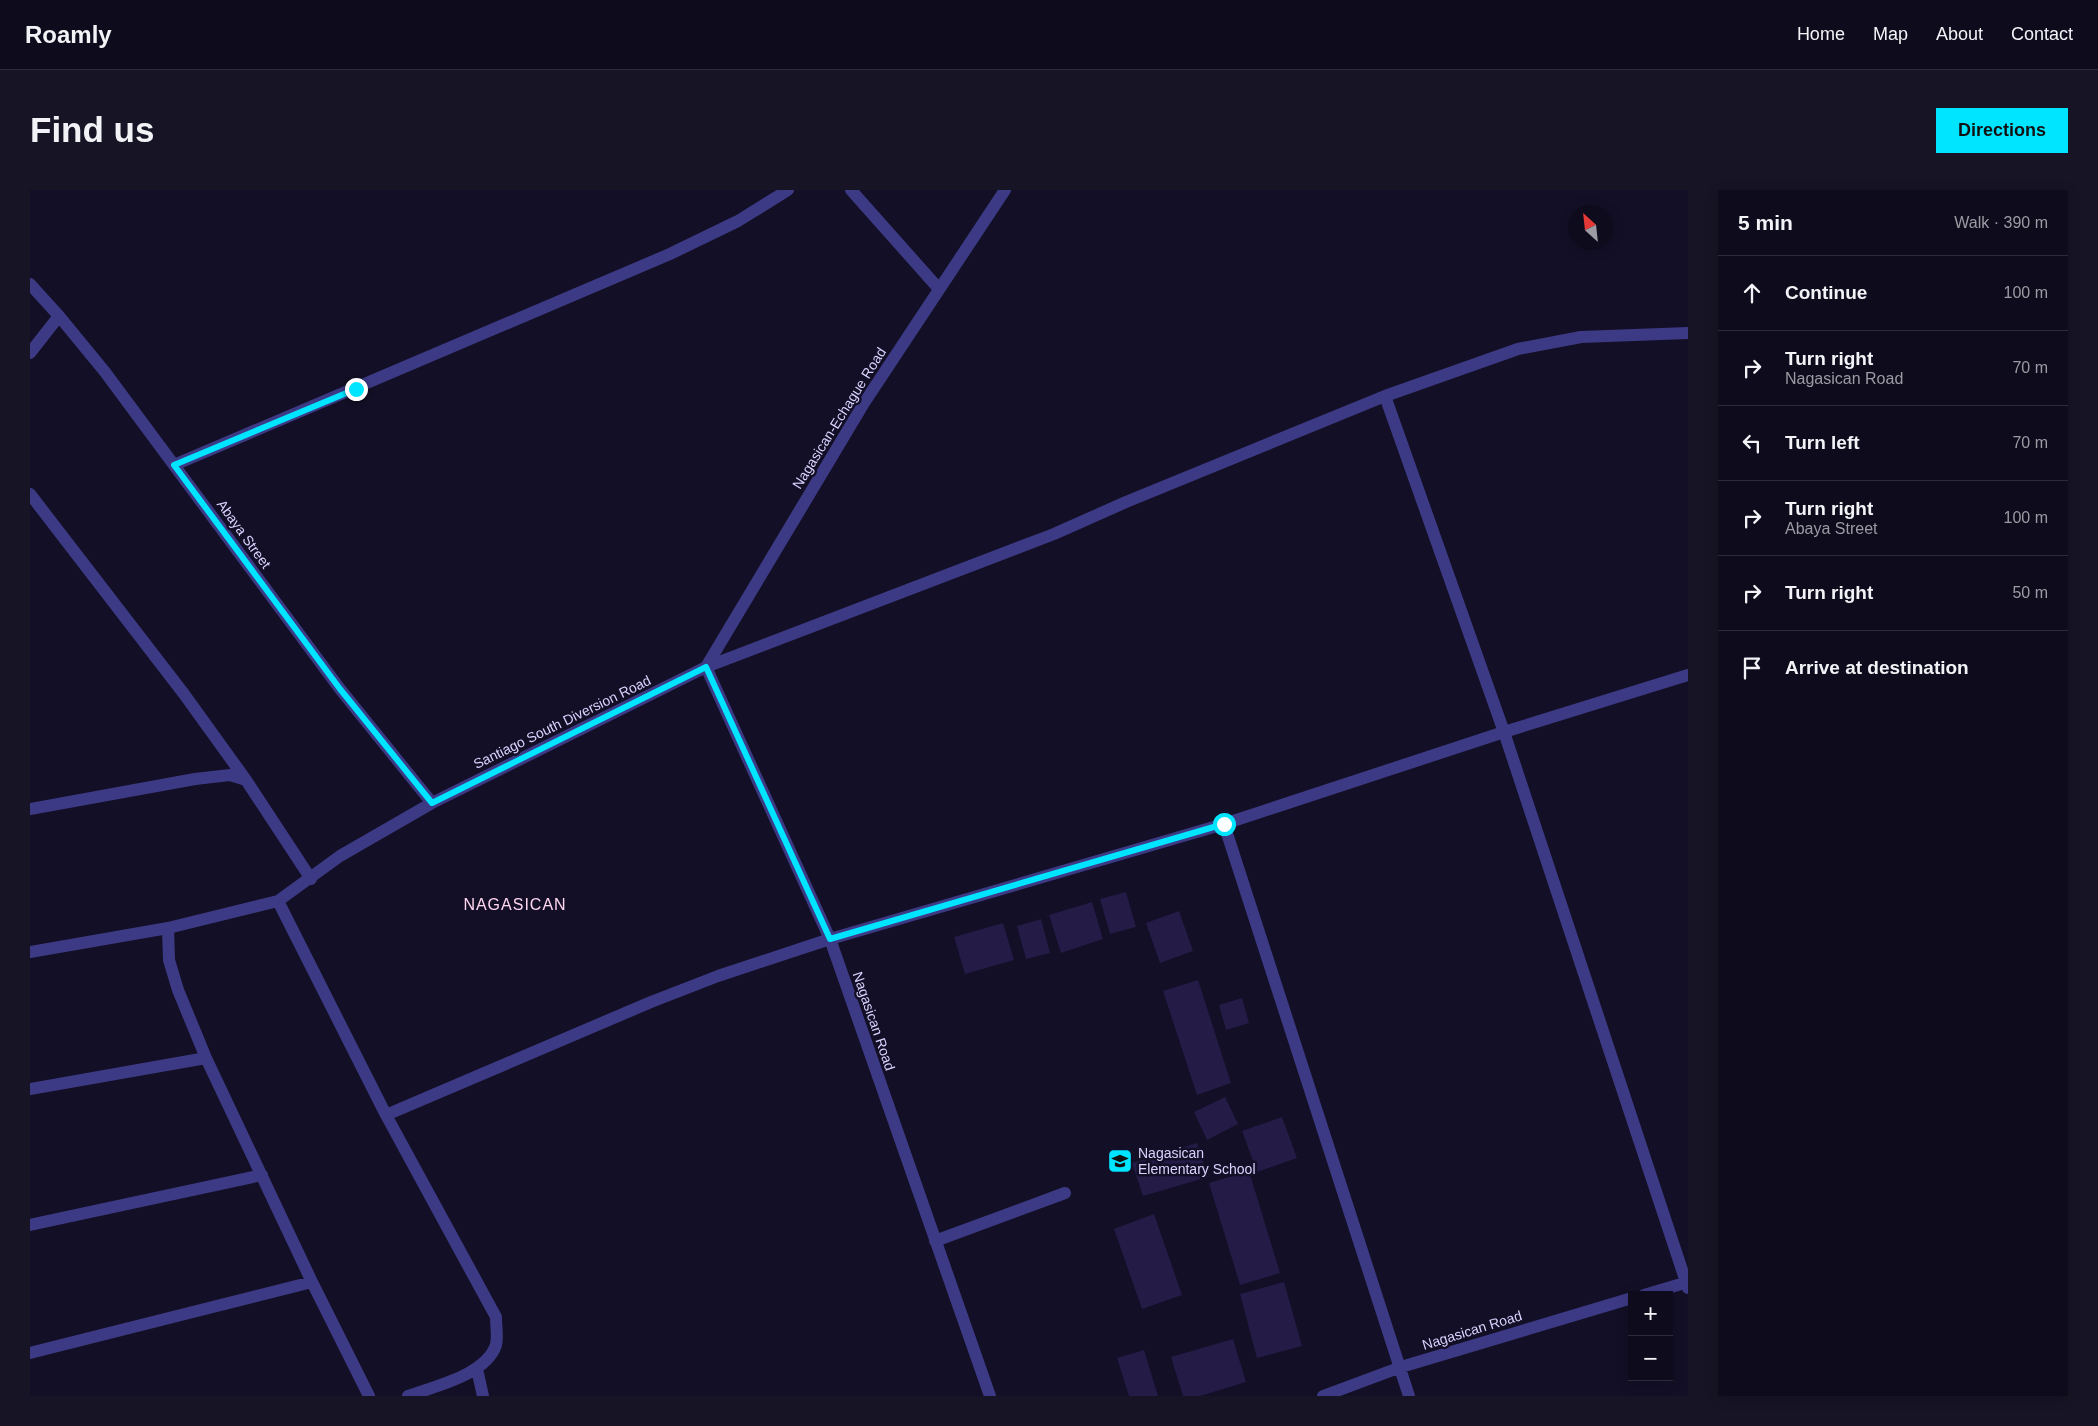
<!DOCTYPE html>
<html lang="en">
<head>
<meta charset="utf-8">
<style>
  :root { --surface:#0e0b1c; --page:#171425; --text:#f1f3f6; --muted:#9b9ba3; --line:#2e2b3b; --accent:#00e5ff }
  body { margin:0; font-family:Helvetica,sans-serif; background:var(--page); color:var(--text) }
  .controls { position:absolute; right:15px; bottom:15px; display:grid; overflow:hidden; border-radius:0px; box-shadow:0 2px 12px #0003 }
  .controls button { width:45px; height:45px; display:grid; place-items:center; padding:0; border:0; border-bottom:1px solid var(--line); background:var(--surface); color:var(--text); font:25px sans-serif }
  .compass { position:absolute; left:1538px; top:15px; width:45px; height:45px; border-radius:50%; background:var(--surface); box-shadow:0 2px 12px #0003; rotate:333deg }
  .stop { position:absolute; width:15px; height:15px; margin:-11px; border:4px solid #00e5ff; border-radius:50%; background:#fff }
  .stop.end { background:#00e5ff; border-color:#fff; box-shadow:0 1px 5px #0008 }
  .list { margin:0; padding:0; list-style:none }
  h2 { display:flex; justify-content:space-between; align-items:center; height:65px; margin:0; padding:0 20px; font-size:21px }
  h2 small { font-size:16px; font-weight:400; color:var(--muted) }
  .list li { display:grid; grid-template-columns:32px 1fr auto; gap:15px; align-items:center; box-sizing:border-box; height:75px; padding:0 20px; border-top:1px solid var(--line) }
  .list b { display:block; font-size:19px; white-space:nowrap }
  .list p { margin:0; font-size:16px; white-space:nowrap; color:var(--muted) }
  .list em { font-size:16px; font-style:normal; color:var(--muted) }
  .icon { flex:none; width:28px; height:28px; fill:none; stroke:currentColor; stroke-width:2; stroke-linecap:round; stroke-linejoin:round }
  .map { position:relative; flex:none; width:1658px; height:1206px; overflow:hidden; border-radius:0px }
  header { display:flex; align-items:center; gap:30px; box-sizing:border-box; height:70px; padding:0 25px; background:var(--surface); border-bottom:1px solid var(--line) }
  header strong { font-size:24px }
  nav { display:flex; gap:28px; margin-inline-start:auto; font-size:18px }
  .intro { display:flex; align-items:center; justify-content:space-between; box-sizing:border-box; height:120px; padding:0 30px }
  h1 { margin:0; font-size:35px }
  .button { padding:12px 22px; border-radius:0px; background:var(--accent); color:#111; font-size:18px; font-weight:700 }
  main { display:flex; gap:30px; padding:0 30px }
  aside { flex:1; background:var(--surface); border-radius:0px; box-shadow:0 2px 12px #0003 }
  .map>svg:first-child { display:block }
  .building { fill:#241b47 }
  .lines { fill:none; stroke-linecap:round; stroke-linejoin:round }
  .minor { stroke:#3d3a85; stroke-width:12 }
  .route { stroke:#00e5ff; stroke-width:6 }
  .labels { text-anchor:middle; stroke-width:5; stroke-linejoin:round; paint-order:stroke }
  .street-label { font-size:14px; fill:#d9d4ff; stroke:#130f26 }
  .poi-label { font-size:14px; fill:#d9d4ff; stroke:#130f26; text-anchor:start }
  .quarter-label { font-size:16px; letter-spacing:1px; fill:#ffd6f0; stroke:#130f26 }
</style>
</head>
<body>
<header>
<strong>Roamly</strong>
<nav><a>Home</a><a>Map</a><a>About</a><a>Contact</a></nav>
</header>
<div class="intro"><h1>Find us</h1><a class="button">Directions</a></div>
<main>
<div class="map">
<svg width="1658" height="1206" viewBox="0 0 1658 1206">
  <rect width="100%" height="100%" fill="#130f26"/>
  <path class="building" d="M1096 702 1106 737 1080 744 1070 709Z
    M1062 712 1073 749 1031 763 1019 725Z
    M1149 721 1163 761 1130 773 1116 733Z
    M1011 729 1020 763 996 769 987 736Z
    M973 733 984 770 935 784 924 747Z
    M1168 790 1201 893 1167 905 1133 801Z
    M1212 808 1219 833 1196 840 1189 815Z
    M1195 907 1208 934 1177 950 1164 922Z
    M1252 927 1267 968 1227 982 1212 941Z
    M1167 953 1178 987 1113 1006 1102 973Z
    M1219 981 1250 1083 1210 1095 1179 993Z
    M1124 1024 1152 1105 1112 1119 1084 1039Z
    M1254 1092 1272 1156 1227 1168 1210 1104Z
    M1203 1149 1216 1192 1170 1206H1153L1141 1167Z
    M1114 1160 1128 1206H1099L1087 1168Z"/>
  <g class="lines">
    <path class="minor" d="M821 0 909 99
      M0 94 29 126 75 182 310 499 402 613
      M0 163 29 126
      M1355 206 1474 542 1658 1098
      M144 275 640 64 708 31 758 0
      M0 304 154 504 216 590
      M676 477 800 749 960 1206
      M676 477 834 213 975 0
      M0 619 165 589 200 585 216 590 281 689
      M1194 634 1379 1206
      M248 711 356 925 466 1127C466 1136 468 1147 466 1155 456 1185 405 1196 378 1206
      M138 738 139 770 148 800 176 868 282 1092
      M0 762 138 738 248 711 310 666 402 613 676 477 1024 344 1096 312 1355 206 1488 159 1551 147 1658 143
      M0 899 176 868
      M356 925 621 812 688 786 800 749 1194 634 1474 542 1658 485
      M0 1035 232 985
      M905 1051 1035 1003
      M1614 1105 1658 1092
      M0 1163 282 1092 339 1206
      M447 1179 453 1206
      M1293 1206 1371 1177 1602 1108"/>
  </g>
  <g class="lines">
    <path class="route" d="M326 199 144 275 310 499 402 613 676 477 800 749 1194 634"/>
  </g>
  <defs>
    <symbol id="school-square" viewBox="-11 -11 22 22"><rect x="-9" y="-9" width="18" height="18" rx="4" fill="#00e5ff" stroke="#130f26"/><path d="M0-5L7-2L0 1L-7-2ZM-4 1L0 2.5L4 1V4Q0 6-4 4Z" fill="#111"/></symbol>
  </defs>
  <g fill-rule="evenodd">
    <use href="#school-square" x="1076" y="957" width="28" height="28"/>
  </g>
  <g class="labels">
    <g class="street-label">
      <text transform="translate(809 228) rotate(-58)" y="5">Nagasican-Echague Road</text>
      <text transform="translate(214 344) rotate(54)" y="5">Abaya Street</text>
      <text transform="translate(532 532) rotate(-26)" y="5">Santiago South Diversion Road</text>
      <text transform="translate(844 831) rotate(71)" y="5">Nagasican Road</text>
      <text transform="translate(1442 1140) rotate(-17)" y="5">Nagasican Road</text>
    </g>
    <g class="poi-label">
      <text x="1108" y="968">Nagasican<tspan x="1108" dy="16">Elementary School</tspan></text>
    </g>
    <g class="quarter-label">
      <text x="485" y="720">NAGASICAN</text>
    </g>
  </g>
</svg>
<div class="controls">
<button>+</button>
<button>−</button>
</div>
<svg class="compass" viewBox="-18 -18 36 36"><path d="M0-13l5 13h-10z" fill="#e53935"/><path d="M0 13l5-13h-10z" fill="#9b9ba3"/></svg>
<div class="stop" style="left:1194px;top:634px"></div>
<div class="stop end" style="left:326px;top:199px"></div>
</div>
<aside>
<h2>5 min<small>Walk · 390 m</small></h2>
<ul class="list">
<li><svg class="icon" aria-label="ahead" viewBox="0 0 24 24"><path d="M12 20V5M6 11l6-6 6 6"/></svg><div><b>Continue</b></div><em>100 m</em></li>
<li><svg class="icon" aria-label="right" viewBox="0 0 24 24"><path d="M7 20v-9h11M14 6l5 5-5 5"/></svg><div><b>Turn right</b><p>Nagasican Road</p></div><em>70 m</em></li>
<li><svg class="icon" aria-label="left" viewBox="0 0 24 24"><path d="M17 20v-9H6M10 6l-5 5 5 5"/></svg><div><b>Turn left</b></div><em>70 m</em></li>
<li><svg class="icon" aria-label="right" viewBox="0 0 24 24"><path d="M7 20v-9h11M14 6l5 5-5 5"/></svg><div><b>Turn right</b><p>Abaya Street</p></div><em>100 m</em></li>
<li><svg class="icon" aria-label="right" viewBox="0 0 24 24"><path d="M7 20v-9h11M14 6l5 5-5 5"/></svg><div><b>Turn right</b></div><em>50 m</em></li>
<li><svg class="icon" aria-label="arrive" viewBox="0 0 24 24"><path d="M6 21V4h12l-3 4 3 4H6"/></svg><div><b>Arrive at destination</b></div></li>
</ul>
</aside>
</main>
</body>
</html>
